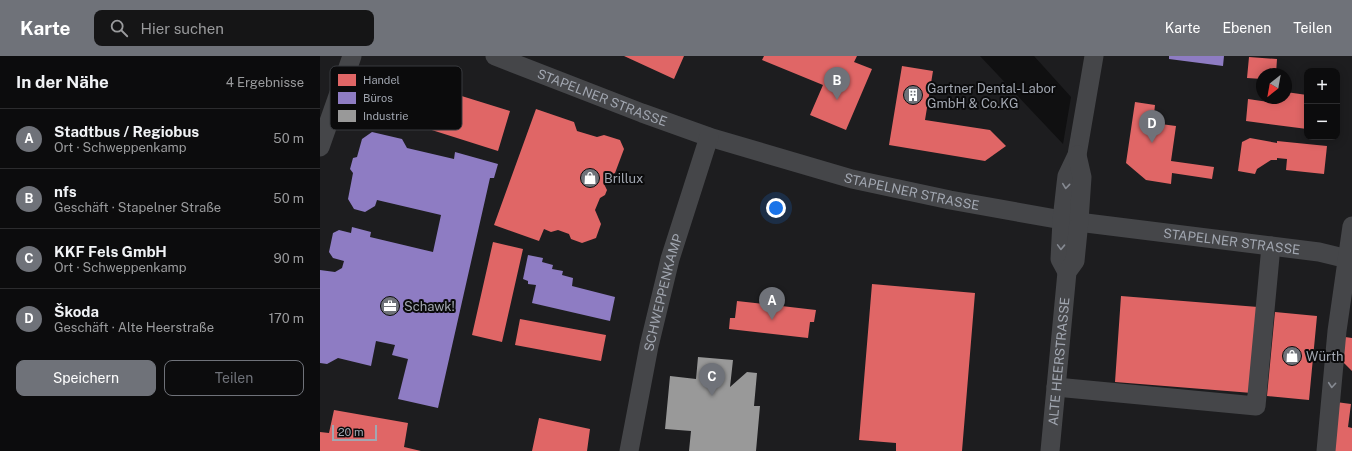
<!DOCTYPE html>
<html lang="de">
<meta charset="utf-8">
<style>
:root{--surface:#0c0c0d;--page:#151516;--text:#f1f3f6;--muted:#9a9b9d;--line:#2c2c2e;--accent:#6f7279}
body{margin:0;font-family:"Public Sans",sans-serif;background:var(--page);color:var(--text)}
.controls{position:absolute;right:12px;top:12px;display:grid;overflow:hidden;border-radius:8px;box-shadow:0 2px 10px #0003}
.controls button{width:36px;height:36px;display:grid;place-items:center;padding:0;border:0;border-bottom:1px solid var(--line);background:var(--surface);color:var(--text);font:20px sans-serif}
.compass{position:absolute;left:936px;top:12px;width:36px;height:36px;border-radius:50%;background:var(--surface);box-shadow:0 2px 10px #0003;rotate:211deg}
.scale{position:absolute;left:12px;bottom:10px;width:45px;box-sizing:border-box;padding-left:4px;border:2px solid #a2a7b1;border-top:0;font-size:11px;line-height:14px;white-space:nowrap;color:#a2a7b1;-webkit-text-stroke:3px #0b0b0c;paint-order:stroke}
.you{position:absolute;left:456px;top:152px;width:14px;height:14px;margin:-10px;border:3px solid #fff;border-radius:50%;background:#1a73e8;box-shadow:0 0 0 6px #1a73e833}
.badge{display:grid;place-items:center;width:26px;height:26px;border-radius:50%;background:var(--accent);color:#fff;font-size:13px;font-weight:700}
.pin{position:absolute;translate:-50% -33px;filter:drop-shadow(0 1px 2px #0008)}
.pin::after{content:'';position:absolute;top:21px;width:14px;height:12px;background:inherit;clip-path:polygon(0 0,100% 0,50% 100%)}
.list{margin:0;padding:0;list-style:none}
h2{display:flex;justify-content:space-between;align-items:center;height:52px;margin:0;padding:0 16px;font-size:17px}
h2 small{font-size:13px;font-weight:400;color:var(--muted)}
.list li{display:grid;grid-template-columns:26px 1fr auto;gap:12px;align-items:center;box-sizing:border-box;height:60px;padding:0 16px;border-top:1px solid var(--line)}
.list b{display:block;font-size:15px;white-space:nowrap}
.list p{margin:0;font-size:13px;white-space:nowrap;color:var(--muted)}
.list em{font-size:13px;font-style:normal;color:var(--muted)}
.actions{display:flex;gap:8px;padding:12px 16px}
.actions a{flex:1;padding:9px 0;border:1px solid var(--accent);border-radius:8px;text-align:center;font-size:14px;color:var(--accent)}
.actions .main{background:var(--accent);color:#fff}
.icon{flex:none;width:22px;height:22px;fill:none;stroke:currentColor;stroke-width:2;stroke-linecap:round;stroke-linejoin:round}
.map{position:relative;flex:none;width:1032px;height:395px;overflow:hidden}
header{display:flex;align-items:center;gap:24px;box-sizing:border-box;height:56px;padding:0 20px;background:var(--accent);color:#fff}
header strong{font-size:19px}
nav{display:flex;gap:22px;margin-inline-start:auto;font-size:14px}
.search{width:280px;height:36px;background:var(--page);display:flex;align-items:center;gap:10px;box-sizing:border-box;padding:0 14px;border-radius:8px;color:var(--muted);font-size:15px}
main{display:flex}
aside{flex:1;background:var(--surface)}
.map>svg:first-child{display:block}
.built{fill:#1d1d1f;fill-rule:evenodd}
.shops{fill:#e06666}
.offices{fill:#8e7cc3}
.industry{fill:#999}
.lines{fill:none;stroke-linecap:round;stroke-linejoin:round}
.minor{stroke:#454649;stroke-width:19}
.oneway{stroke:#868a92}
.labels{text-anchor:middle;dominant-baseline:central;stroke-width:4;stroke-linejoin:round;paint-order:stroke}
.poi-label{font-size:13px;fill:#a2a7b1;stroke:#0b0b0c;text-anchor:start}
.street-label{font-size:13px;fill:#a2a7b1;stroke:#0b0b0c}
.key{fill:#0b0b0c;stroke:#383a3e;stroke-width:1}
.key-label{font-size:11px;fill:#a2a7b1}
</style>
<header>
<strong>Karte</strong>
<div class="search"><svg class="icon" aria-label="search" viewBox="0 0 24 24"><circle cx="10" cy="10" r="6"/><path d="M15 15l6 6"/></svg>Hier suchen</div>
<nav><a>Karte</a><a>Ebenen</a><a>Teilen</a></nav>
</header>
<main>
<aside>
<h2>In der Nähe<small>4 Ergebnisse</small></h2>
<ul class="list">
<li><span class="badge">A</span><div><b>Stadtbus / Regiobus</b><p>Ort · Schweppenkamp</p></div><em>50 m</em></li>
<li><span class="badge">B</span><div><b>nfs</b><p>Geschäft · Stapelner Straße</p></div><em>50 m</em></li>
<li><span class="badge">C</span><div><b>KKF Fels GmbH</b><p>Ort · Schweppenkamp</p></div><em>90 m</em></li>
<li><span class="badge">D</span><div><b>Škoda</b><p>Geschäft · Alte Heerstraße</p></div><em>170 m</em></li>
</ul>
<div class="actions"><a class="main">Speichern</a><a>Teilen</a></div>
</aside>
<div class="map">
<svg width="1032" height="395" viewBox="0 0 1032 395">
<rect width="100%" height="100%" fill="#101011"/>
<path class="built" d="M0 0H660L743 88 751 41 714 0H1032V395H0ZM987 15H1017V81H987ZM942 18H966V42H942Z"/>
<path class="shops" d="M304 0H364L354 23Z
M444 0H537L534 6 552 13 526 74 490 59 503 29 442 4Z
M929 1 957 3 956 18H942V23L927 22Z
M582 10 613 15 605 64 670 74 686 90 665 105 569 89Z
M90 24 190 55 178 95 77 63Z
M966 36 987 39V73L926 65 928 43 956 47 957 42H966Z
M815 46 835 49 833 67 856 70 851 105 894 111 892 123 852 117 851 128 826 124 806 107Z
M216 53 254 66 257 75 277 81 284 79 300 84 304 93 295 117 287 120 284 128 287 134 285 139 280 142 275 154 281 168 276 182 262 187 251 183 249 178 238 174 231 176 224 173 219 185 174 169Z
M930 82 957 87V85L1007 90 1004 118 966 114 967 103 957 102V104H951L937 113 935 118 918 115 922 86Z
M173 186 203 193 182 286 152 279Z
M552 228 655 237 642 395H576V387L539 384Z
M801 240 938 251 932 337 795 326Z
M417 245 496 254 494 266H490L488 282 409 273 410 262H415Z
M955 256 997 260 989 344 947 340Z
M200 263 286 279 281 305 195 289Z
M1025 281 1032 282V315L1023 306Z
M1016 346 1031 348 1028 371 1032 372V395H1010Z
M14 354 88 367 84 391 101 395H0V376L9 377Z
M219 362 270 373 267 395H212Z"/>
<path class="offices" d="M849 0H904L903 10 849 3Z
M52 76 82 83 87 92 134 103 135 96 178 108 174 122H170L118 352 78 343 88 303 72 299 75 289 56 285 51 310 18 302 7 308 0 307V214L15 216 22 212 24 205 13 202 9 196 13 177 19 174 31 177 32 171 51 176 50 181 113 196 121 159 57 144 55 150 45 156 34 153 28 143 33 117 30 113 33 102 37 101 42 83Z
M208 199 223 202 222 206 233 209 232 213 243 215 242 219 253 222 252 230 295 241 290 265 212 247 216 229 208 228V225L203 223Z"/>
<path class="industry" d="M378 301 413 304 410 331 427 316 437 317 434 350H440L436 395H369L371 375 345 373 350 320 376 323Z"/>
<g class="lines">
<g class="minor">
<path id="s1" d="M175 0 322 57 389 81 532 123 630 144 742 164 999 196 1032 204"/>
<path d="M0 91 32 0"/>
<path d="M747 216 740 203 742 164 746 128 747 120 757 99 774 0"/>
<path d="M736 331 936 350 951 190"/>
<path id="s2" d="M309 395 329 290 350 203 389 81"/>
<path id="s3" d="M730 395 747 216 755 205 759 165 762 121 757 99"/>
<path d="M1006 395 1017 275 1032 170"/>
</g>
</g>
<defs><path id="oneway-chevron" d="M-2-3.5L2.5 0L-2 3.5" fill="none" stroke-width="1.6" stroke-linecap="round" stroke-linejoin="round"/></defs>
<g class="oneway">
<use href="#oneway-chevron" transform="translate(746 130) rotate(96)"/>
<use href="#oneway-chevron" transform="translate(741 191) rotate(92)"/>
<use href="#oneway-chevron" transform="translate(1012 329) rotate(95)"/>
</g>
<defs>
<symbol id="building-disc" viewBox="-11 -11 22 22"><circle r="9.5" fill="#6f7279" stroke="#0b0b0c"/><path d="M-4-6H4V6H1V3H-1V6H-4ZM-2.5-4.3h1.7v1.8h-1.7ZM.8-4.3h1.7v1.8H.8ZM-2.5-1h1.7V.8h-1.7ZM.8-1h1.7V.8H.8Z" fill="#fff"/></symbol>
<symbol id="shop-disc" viewBox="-11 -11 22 22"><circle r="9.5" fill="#6f7279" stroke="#0b0b0c"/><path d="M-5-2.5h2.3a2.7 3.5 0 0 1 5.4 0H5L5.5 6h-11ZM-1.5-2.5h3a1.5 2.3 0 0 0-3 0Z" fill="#fff"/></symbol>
<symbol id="office-disc" viewBox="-11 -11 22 22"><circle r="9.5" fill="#6f7279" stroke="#0b0b0c"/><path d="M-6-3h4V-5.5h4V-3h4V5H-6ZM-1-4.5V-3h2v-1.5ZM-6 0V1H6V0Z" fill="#fff"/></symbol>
</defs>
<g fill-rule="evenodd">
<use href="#building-disc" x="582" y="28" width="22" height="22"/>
<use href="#shop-disc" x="259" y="111" width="22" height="22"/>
<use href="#office-disc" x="59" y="239" width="22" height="22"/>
<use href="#shop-disc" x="961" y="289" width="22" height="22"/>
</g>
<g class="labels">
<g class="poi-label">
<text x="607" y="32">Gartner Dental-Labor<tspan x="607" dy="15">GmbH &amp; Co.KG</tspan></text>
<text x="284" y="122">Brillux</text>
<text x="84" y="250">Schawk!</text>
<text x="986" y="300">Würth</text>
</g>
<g class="street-label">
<text stroke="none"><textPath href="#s1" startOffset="115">STAPELNER STRASSE</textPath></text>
<text stroke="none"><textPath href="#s1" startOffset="439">STAPELNER STRASSE</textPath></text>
<text stroke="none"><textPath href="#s1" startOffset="763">STAPELNER STRASSE</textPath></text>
<text stroke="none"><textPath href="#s2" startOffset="162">SCHWEPPENKAMP</textPath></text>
<text stroke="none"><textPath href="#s3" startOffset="90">ALTE HEERSTRASSE</textPath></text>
</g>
</g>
<rect x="10" y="10" width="132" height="64" rx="6" class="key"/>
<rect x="18" y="18" width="18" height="12" fill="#e06666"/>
<rect x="18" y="36" width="18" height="12" fill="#8e7cc3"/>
<rect x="18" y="54" width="18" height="12" fill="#999"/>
<g class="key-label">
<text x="43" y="28">Handel</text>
<text x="43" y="46">Büros</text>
<text x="43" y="64">Industrie</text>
</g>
</svg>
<div class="controls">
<button>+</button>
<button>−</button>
</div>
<svg class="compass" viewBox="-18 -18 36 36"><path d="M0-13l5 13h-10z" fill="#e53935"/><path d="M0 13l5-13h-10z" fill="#9a9b9d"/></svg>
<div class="scale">20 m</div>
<div class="you"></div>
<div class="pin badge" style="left:452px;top:264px">A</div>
<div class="pin badge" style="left:517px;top:44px">B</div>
<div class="pin badge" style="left:392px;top:340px">C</div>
<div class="pin badge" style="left:832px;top:87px">D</div>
</div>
</main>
